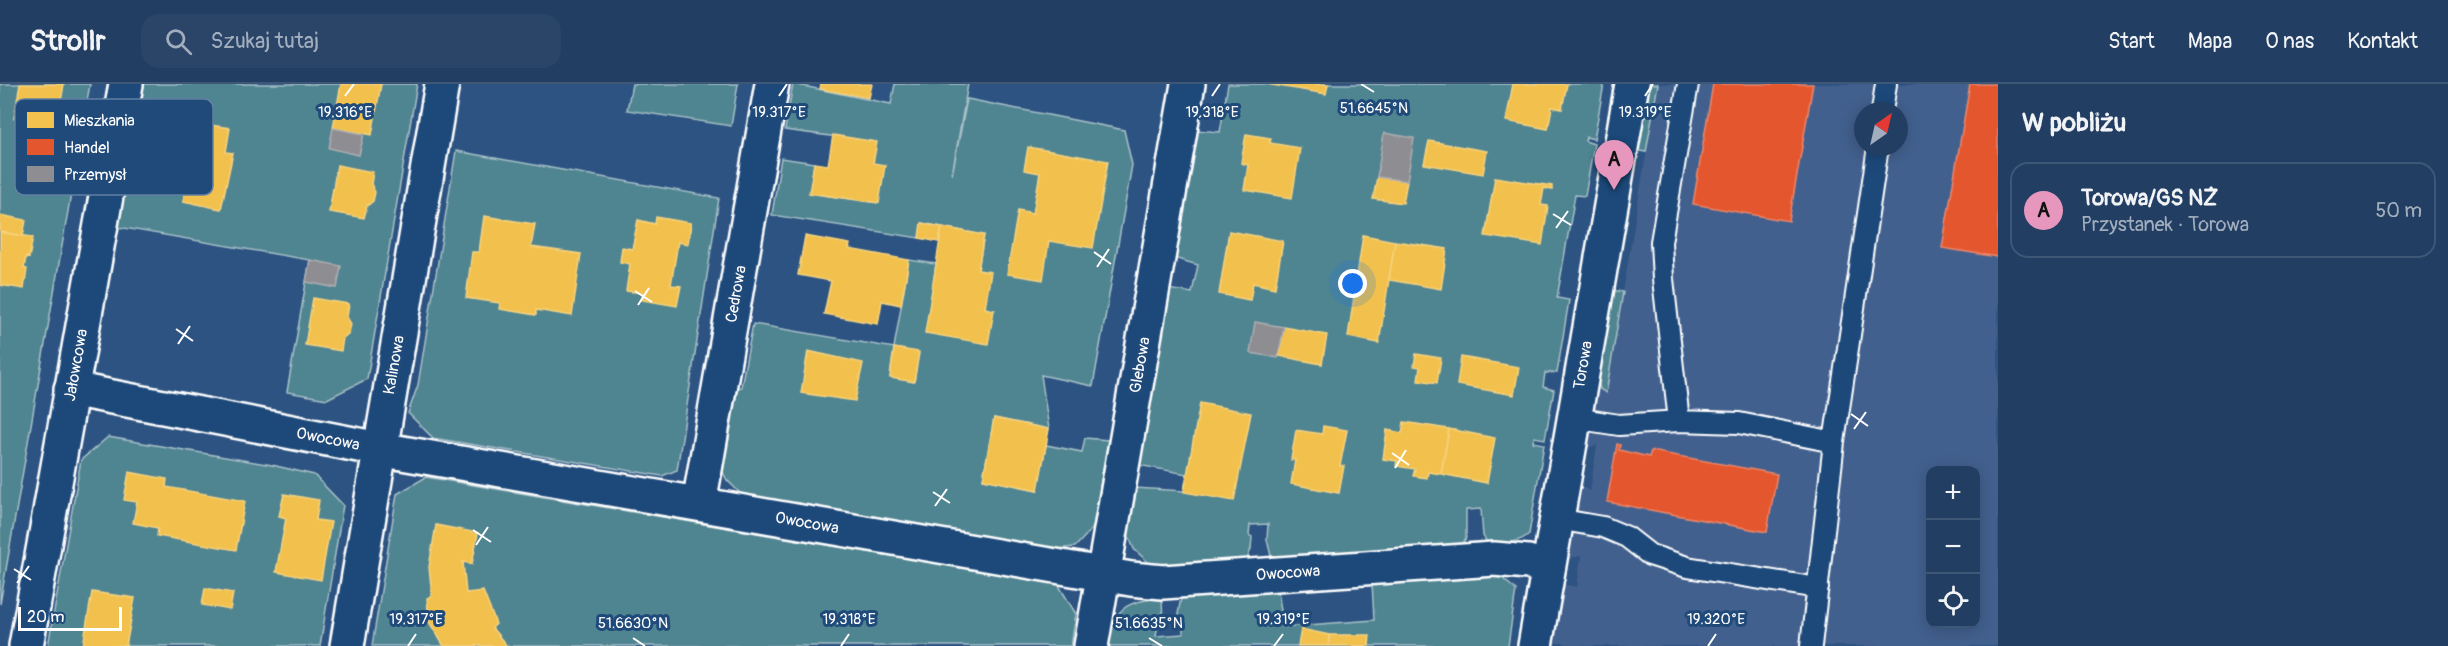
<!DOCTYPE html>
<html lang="pl">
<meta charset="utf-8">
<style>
:root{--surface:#223e62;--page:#2a4568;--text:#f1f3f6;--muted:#a2aebe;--line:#3f5777;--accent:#e797bd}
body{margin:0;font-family:Pangolin,sans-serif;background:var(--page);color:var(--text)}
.controls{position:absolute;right:18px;bottom:18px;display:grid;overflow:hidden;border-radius:12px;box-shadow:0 3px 15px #0003}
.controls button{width:54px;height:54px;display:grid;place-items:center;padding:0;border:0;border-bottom:2px solid var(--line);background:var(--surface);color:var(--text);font:30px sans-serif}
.compass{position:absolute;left:1854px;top:18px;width:54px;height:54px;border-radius:50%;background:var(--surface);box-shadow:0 3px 15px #0003;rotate:34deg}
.scale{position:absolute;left:18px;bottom:15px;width:104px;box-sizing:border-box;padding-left:6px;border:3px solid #fff;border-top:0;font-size:16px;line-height:21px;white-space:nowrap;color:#fff;-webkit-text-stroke:4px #1f4a7a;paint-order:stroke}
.you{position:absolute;left:1353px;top:200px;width:21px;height:21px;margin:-15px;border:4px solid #fff;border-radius:50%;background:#1a73e8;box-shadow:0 0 0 9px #1a73e833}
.badge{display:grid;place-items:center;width:39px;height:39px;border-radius:50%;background:var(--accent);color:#111;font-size:20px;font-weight:700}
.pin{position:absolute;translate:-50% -50px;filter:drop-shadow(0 2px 3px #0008)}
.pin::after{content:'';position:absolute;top:32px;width:21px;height:18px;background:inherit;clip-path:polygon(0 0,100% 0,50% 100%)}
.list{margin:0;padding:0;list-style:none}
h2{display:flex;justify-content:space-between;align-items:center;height:78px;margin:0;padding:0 24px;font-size:26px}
h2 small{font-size:20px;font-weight:400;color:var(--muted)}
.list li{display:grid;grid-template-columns:39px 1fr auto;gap:18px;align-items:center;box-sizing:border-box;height:96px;margin:0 12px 12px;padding:0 12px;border:2px solid var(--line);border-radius:18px}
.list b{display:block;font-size:22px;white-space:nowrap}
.list p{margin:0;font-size:20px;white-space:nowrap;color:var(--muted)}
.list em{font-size:20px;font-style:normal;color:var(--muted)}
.icon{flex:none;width:33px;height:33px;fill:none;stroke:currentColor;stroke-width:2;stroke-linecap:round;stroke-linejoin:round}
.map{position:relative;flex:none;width:1998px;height:562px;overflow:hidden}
header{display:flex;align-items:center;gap:36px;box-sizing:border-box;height:84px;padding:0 30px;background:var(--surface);border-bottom:2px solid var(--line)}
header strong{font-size:28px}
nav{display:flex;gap:33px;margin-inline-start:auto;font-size:21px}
.search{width:420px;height:54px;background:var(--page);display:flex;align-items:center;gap:15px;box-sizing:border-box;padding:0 21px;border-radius:18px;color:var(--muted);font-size:22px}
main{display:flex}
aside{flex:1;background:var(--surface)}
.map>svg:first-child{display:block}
.built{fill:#42608e;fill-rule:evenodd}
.green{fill:#508491;stroke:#a8c2c8;stroke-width:1.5;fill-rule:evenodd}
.homes{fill:#f2c14e;stroke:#f6d483;stroke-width:1.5}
.shops{fill:#e4572e;stroke:#ec896d;stroke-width:1.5}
.industry{fill:#8d8d92;stroke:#afafb3;stroke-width:1.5}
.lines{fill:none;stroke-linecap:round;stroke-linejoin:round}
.lane-casing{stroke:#fff;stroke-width:24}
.street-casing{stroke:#fff;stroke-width:38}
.secondary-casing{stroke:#fff;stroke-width:38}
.lane{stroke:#1f4a7a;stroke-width:20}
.street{stroke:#1f4a7a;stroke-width:33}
.secondary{stroke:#1f4a7a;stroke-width:33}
.ticks{fill:none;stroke:#fff;stroke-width:2}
.labels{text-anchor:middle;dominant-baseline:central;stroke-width:6;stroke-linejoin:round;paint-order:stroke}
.street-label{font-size:16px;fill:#fff;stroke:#1f4a7a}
.key{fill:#1f4a7a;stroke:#6280a2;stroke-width:1.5}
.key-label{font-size:16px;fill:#fff}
.ticks-label{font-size:15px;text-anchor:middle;fill:#fff;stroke:#1f4a7a;stroke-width:6;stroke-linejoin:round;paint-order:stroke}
</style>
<header>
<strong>Strollr</strong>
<div class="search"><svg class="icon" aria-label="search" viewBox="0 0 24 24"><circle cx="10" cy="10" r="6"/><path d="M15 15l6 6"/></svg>Szukaj tutaj</div>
<nav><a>Start</a><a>Mapa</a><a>O nas</a><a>Kontakt</a></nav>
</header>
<main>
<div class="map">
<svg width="1998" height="562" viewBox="0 0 1998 562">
<rect width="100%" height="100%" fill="#2d5382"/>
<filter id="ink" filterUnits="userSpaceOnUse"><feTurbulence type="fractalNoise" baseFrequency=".0167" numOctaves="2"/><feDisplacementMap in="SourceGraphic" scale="12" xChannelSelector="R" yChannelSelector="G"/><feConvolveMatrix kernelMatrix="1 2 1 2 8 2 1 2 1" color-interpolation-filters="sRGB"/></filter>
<g filter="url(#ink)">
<path class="built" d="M1658 0H1998V562H1565L1566 559H1552L1562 500 1577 503 1581 472 1571 474 1565 482 1580 393 1582 403 1590 407 1597 361 1590 363 1584 370 1597 294 1606 308ZM1863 27H1899V63H1863ZM1930 386H1976V540H1930Z"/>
<path class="green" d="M0 0H90L0 520Z
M144 0H417L367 295 327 315 287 308 310 176 118 143Z
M632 0H738L731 42 627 26Z
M793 0 891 20 895 0H968L952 91 967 15 1124 46 1132 81 1093 302 1041 291 1049 345 994 334 983 395 1037 406 1046 361 1082 368 1085 354 1108 356 1093 444 1075 463 1056 465 743 412 727 396 717 377 728 309 741 303 753 240 894 264 909 176 936 180 926 249 994 226 985 224 978 186 984 151 922 139 919 154 772 131 781 74 814 79 810 109 879 119 873 79 876 58 785 46ZM894 264 919 269 914 298 890 293Z
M1228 0H1604L1594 55 1586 53 1585 57 1594 60 1585 112 1575 111 1557 214 1569 216 1557 289H1545L1543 303 1554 306 1545 355 1534 353 1533 358 1544 360 1529 450C1518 460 1503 459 1489 461L1483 452 1481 425 1466 426V454L1460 463 1272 476 1267 456 1268 440 1250 441 1249 451 1252 453 1251 465 1246 478 1159 482 1149 479 1134 465 1127 448 1135 404 1184 407 1187 390 1138 381 1168 205 1192 209 1198 181 1174 174 1196 46 1220 48Z
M1647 0H1658L1646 68 1636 66Z
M456 67 719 114 677 386 662 392 433 354 408 329 418 301Z
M1612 206 1623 208 1606 309 1600 305 1597 294Z
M108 353 272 381 314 391 343 421 320 562H48L81 376Z
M426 393 1058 500 1076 530 1071 562H372L397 410Z
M1489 490 1502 494 1516 506 1508 562H1107C1115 524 1123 518 1162 514L1163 540H1158L1156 552 1183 550V543L1176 541 1181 514 1278 506 1282 533 1281 543 1374 536 1372 499Z"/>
<path class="homes" d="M20 0H64L57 41 55 39 16 32 14 34Z
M341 0H381L372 51 333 44Z
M821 0H872L869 14 820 5Z
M1266 0H1328L1326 10Z
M1513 0H1567L1562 25 1552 23 1548 45 1506 37Z
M203 40 230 44 226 68 233 69 221 125 183 117 194 61 199 62Z
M1246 50 1271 54 1270 59 1300 64 1292 114 1244 106 1248 81 1241 79Z
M833 51 877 58 873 79 885 81 879 119 809 109 814 79 828 81Z
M1429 57 1487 67 1483 90 1424 80Z
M1028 63 1108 77 1093 164 1049 157 1043 196 1007 190 1018 126 1033 129 1040 89 1024 86Z
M337 81 373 88 371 100 375 108 373 117 367 122 364 134 329 128Z
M1377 93 1407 97 1403 119 1373 115Z
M1495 93 1552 102V106L1544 104 1541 121 1548 122 1542 161 1485 152Z
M0 131 26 136 23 152 0 148Z
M484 132 535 140 531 163 581 170 572 232 536 226V231L499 225 500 219 466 214 472 168H479Z
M656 133 691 139 688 160 678 158 671 201 681 202 677 222 642 216 643 209 626 207 630 180 620 178 622 163 632 165 638 136 655 140Z
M921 139 942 143 939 158 919 154Z
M942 143 984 151 978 186 991 188 985 224 994 226 988 260 925 249Z
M1229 147 1283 157 1275 204 1253 199 1250 216 1219 210Z
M0 148 33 153 29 174 26 173 24 184 27 185 24 205 0 201Z
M1363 151 1395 157 1379 259 1348 253Z
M805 152 850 160 849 165 909 176 901 221 882 217 878 240 824 230 831 197 798 191Z
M1395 157 1447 165 1441 205 1389 196Z
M313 214 349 220 347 233 351 240 349 249 343 254 341 267 305 261Z
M1284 243 1327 251 1322 280 1279 272Z
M894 264 919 268 914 298 890 294Z
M808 267 863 279 855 317 801 309Z
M1416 270 1441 274 1437 299 1418 296 1420 283 1414 282Z
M1461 273 1519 283 1514 311 1457 301Z
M1200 319 1251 329 1234 417 1184 408Z
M994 334 1049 345 1038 406 983 395Z
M1404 338 1449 345 1441 390 1428 388 1427 394 1413 392 1415 385 1396 382 1397 377 1383 375 1387 346 1402 349Z
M1323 342 1347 346 1340 382H1344L1339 409 1291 400 1295 376H1291L1296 346 1322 350Z
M1449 345 1495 354 1487 399 1441 390Z
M129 388 167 395 166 403 245 417 236 466 157 452 158 444 133 439 137 418 124 416Z
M284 410 319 416 316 436 331 438 321 496 276 488 286 434 279 432Z
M436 441 478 449 472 480 463 478 466 509 483 507 496 540 492 544 507 562H444L429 538 427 514 432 512 429 483Z
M205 504 233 509 230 526 202 521Z
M92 508 135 514 126 562H83Z
M1301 545 1330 551 1328 562H1298Z
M1330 551H1370L1369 562H1328Z"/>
<path class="shops" d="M1713 0H1813L1789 137 1693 120Z
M1970 0H1998V173L1942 164Z
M1617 360 1620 361 1619 366 1649 373 1651 367 1777 390 1767 448 1607 418Z"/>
<path class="industry" d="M333 44 364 50 359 71 329 64Z
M1384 49 1414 54 1407 97 1377 93Z
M310 176 341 182 337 204 306 198Z
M1255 238 1284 243 1278 274 1250 269Z"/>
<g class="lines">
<defs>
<path id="lane" d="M1882 27 1886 0
M1574 334 1619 341 1679 337 1739 339 1834 358
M1679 337 1663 195 1661 158 1688 0
M1557 435 1603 443 1627 453 1650 471 1687 483 1818 504
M1811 562 1834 358 1878 63"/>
<path id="street" d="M71 305 379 365 1131 495 1163 498 1494 475 1528 478 1548 484
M699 420 772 0
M26 562 126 0
M347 562 442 0
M1091 562 1188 0"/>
<path id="secondary" d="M1535 562 1632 0"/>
</defs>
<use href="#lane" class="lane-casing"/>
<use href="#street" class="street-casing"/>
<use href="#secondary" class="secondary-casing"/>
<use href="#lane" class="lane"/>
<use href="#street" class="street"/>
<use href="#secondary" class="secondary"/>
</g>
</g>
<path class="ticks" d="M1361 0 1374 8M345 12 354 0M779 12 787 0M1212 12 1220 0M1645 12 1653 0M1553 130 1571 141M1556 144 1568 127M1094 168 1111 180M1097 183 1109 165M635 207 652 218M638 221 649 204M176 245 193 257M178 260 190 242M1851 330 1868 342M1854 345 1866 328M1392 369 1409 381M1395 384 1406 366M933 408 950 419M935 422 947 405M473 446 491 458M476 461 488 443M14 485 31 496M17 499 29 482M633 554 645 562M1149 554 1162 562M408 562 416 550M841 562 849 550M1274 562 1283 550M1708 562 1716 550"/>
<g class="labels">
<g class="street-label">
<text transform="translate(736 210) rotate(-80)">Cedrowa</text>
<text transform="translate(76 281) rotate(-80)">Jałowcowa</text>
<text transform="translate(394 281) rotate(-80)">Kalinowa</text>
<text transform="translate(1140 281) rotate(-80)">Glebowa</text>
<text transform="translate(1583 281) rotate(-80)">Torowa</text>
<text transform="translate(328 355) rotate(11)">Owocowa</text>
<text transform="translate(807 439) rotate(10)">Owocowa</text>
<text transform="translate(1288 489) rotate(-4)">Owocowa</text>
</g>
</g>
<rect x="15" y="15" width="198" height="96" rx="9" class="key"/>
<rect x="27" y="28" width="27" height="16" fill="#f2c14e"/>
<rect x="27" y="55" width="27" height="16" fill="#e4572e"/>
<rect x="27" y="82" width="27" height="16" fill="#8d8d92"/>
<g class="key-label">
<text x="64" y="42">Mieszkania</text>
<text x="64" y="69">Handel</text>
<text x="64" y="96">Przemysł</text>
</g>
<g class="ticks-label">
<text x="1374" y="29">51.6645°N</text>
<text x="345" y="33">19.316°E</text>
<text x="1212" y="33">19.318°E</text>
<text x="779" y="33">19.317°E</text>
<text x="1645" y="33">19.319°E</text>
<text x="416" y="540">19.317°E</text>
<text x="849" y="540">19.318°E</text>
<text x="1283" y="540">19.319°E</text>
<text x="1716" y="540">19.320°E</text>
<text x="633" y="544">51.6630°N</text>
<text x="1149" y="544">51.6635°N</text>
</g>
</svg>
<div class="controls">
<button>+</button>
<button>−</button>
<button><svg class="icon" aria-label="locate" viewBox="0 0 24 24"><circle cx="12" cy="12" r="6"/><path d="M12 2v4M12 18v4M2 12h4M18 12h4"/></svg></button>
</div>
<svg class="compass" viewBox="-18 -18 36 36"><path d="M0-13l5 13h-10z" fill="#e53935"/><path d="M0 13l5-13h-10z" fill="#a2aebe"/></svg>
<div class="scale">20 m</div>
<div class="you"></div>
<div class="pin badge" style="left:1614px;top:106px">A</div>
</div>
<aside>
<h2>W pobliżu<small></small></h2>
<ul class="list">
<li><span class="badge">A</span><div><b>Torowa/GS NŻ</b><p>Przystanek · Torowa</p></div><em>50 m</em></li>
</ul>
</aside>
</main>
